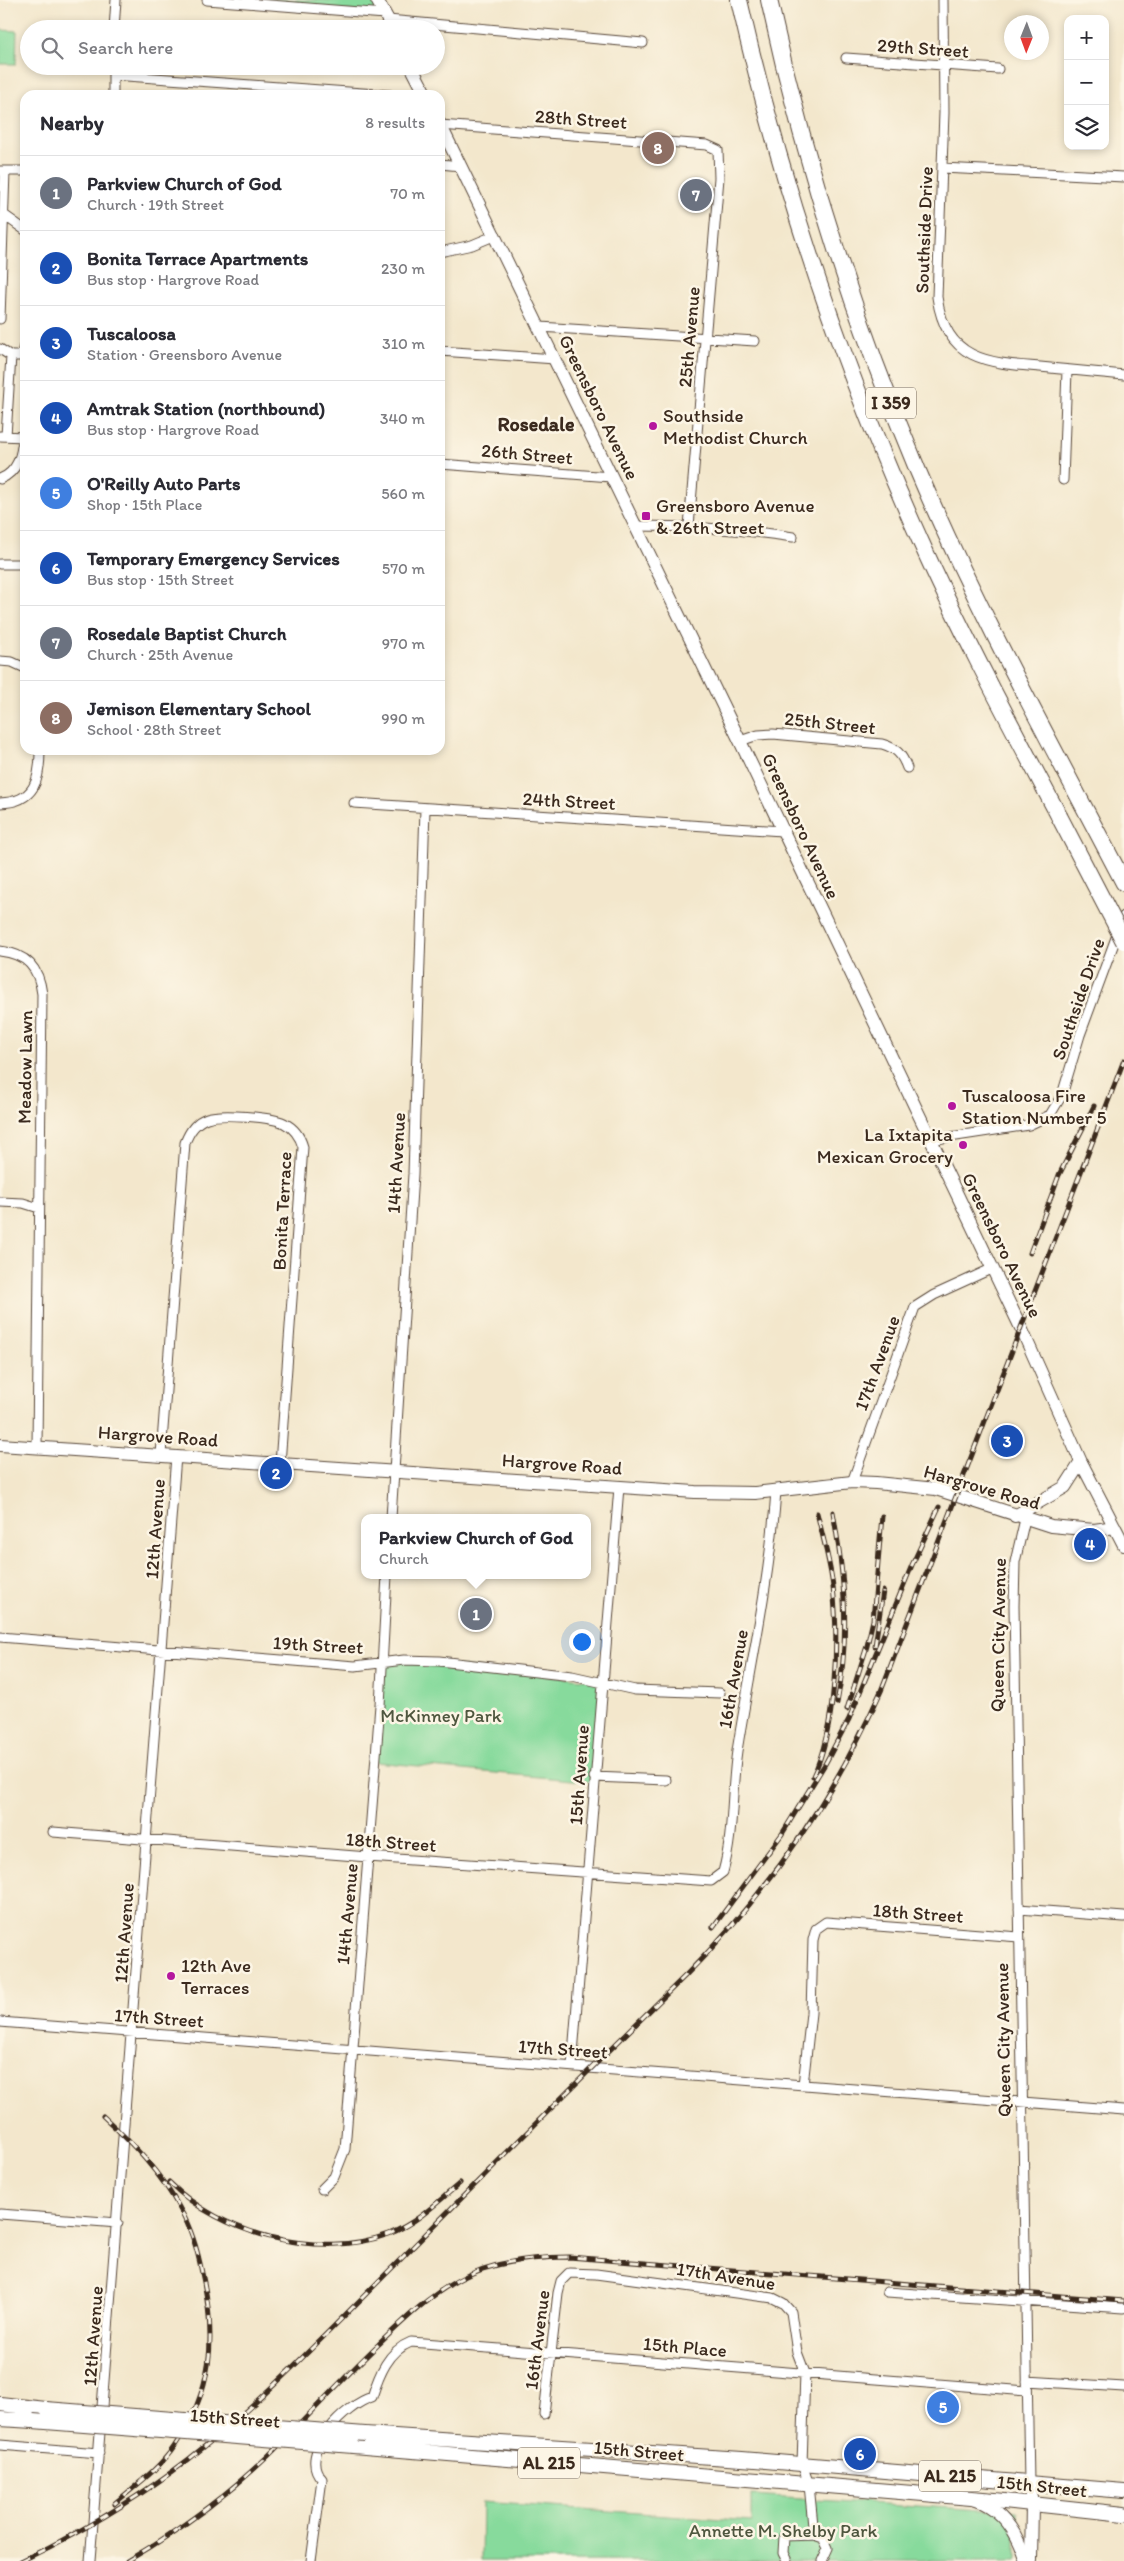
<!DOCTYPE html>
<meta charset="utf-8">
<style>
:root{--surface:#fff;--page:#f2f2f3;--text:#2b2b33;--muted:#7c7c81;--line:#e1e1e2;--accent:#2563eb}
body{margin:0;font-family:Itim,sans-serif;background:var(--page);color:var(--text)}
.controls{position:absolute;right:15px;top:15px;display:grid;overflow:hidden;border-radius:10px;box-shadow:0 2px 8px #0003}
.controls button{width:45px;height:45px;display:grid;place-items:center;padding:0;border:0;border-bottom:1px solid var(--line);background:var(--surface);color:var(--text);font:25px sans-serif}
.compass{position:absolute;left:1004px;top:15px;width:45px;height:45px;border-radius:50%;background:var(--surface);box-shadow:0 2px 8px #0003;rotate:181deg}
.you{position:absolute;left:581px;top:1641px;width:18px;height:18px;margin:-12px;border:4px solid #fff;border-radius:50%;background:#1a73e8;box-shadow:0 0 0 8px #1a73e833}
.badge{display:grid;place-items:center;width:32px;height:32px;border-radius:50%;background:var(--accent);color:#fff;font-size:16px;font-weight:700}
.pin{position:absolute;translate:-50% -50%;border:2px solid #fff;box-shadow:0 1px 5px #0006}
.popup{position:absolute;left:361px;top:1514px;width:230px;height:65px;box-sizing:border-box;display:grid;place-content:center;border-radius:10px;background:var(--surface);filter:drop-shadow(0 1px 4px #0005);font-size:16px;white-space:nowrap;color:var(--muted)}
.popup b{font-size:19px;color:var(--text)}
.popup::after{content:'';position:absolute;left:50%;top:100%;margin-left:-10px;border:10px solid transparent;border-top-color:var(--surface)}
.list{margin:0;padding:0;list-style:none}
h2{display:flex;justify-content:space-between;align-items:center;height:65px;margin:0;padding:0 20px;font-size:21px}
h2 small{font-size:16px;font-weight:400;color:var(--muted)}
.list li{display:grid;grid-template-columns:32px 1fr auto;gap:15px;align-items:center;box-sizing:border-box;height:75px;padding:0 20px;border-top:1px solid var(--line)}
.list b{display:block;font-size:19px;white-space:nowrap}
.list p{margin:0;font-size:16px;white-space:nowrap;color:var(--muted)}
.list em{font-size:16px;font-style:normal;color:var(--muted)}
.icon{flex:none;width:28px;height:28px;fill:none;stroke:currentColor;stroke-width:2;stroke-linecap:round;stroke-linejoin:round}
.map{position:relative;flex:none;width:1124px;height:2561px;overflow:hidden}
.search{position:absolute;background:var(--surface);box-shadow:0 2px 8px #0003;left:20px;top:20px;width:425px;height:55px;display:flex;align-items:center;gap:12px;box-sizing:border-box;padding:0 18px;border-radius:28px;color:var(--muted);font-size:19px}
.panel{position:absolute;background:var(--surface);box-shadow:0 2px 8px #0003;left:20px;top:90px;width:425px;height:665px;border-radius:15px}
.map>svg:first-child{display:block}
.green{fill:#87da9c;stroke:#61825d}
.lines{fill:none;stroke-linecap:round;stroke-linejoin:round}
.minor-casing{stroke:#574638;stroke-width:11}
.tertiary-casing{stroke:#574638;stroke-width:13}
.secondary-casing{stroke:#574638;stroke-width:14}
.primary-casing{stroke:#574638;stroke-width:16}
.motorway-casing{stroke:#574638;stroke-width:18}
.minor{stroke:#fff;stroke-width:9}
.tertiary{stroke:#fff;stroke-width:11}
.secondary{stroke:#fff;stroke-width:12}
.primary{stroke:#fff;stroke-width:14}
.motorway{stroke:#fff;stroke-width:16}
.rail-casing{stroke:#3b2a1e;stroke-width:5}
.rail{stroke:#fcf5e5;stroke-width:3;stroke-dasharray:9;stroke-linecap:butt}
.primary-bridge-casing{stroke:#574638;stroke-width:16;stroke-linecap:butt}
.motorway-bridge-casing{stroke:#574638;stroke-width:18;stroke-linecap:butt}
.primary-bridge{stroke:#fff;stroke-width:14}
.motorway-bridge{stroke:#fff;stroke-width:16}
.poi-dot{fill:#b5179e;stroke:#fcf5e5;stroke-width:2}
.labels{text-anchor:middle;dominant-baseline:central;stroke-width:5;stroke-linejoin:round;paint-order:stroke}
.shield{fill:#fcf5e5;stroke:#75675a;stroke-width:1}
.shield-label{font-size:18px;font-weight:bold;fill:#3b2a1e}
.street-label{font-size:19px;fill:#3b2a1e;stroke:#fcf5e5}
.poi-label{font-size:19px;fill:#3b2a1e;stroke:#fcf5e5;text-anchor:start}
.park-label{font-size:19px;fill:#4e563e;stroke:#fcf5e5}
.neighbourhood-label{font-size:20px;font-weight:bold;fill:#3b2a1e;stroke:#fcf5e5}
</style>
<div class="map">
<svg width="1124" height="2561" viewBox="0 0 1124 2561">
<rect width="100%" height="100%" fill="#fcf5e5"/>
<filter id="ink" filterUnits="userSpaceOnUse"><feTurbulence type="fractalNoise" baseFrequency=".02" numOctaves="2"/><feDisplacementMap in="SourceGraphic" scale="10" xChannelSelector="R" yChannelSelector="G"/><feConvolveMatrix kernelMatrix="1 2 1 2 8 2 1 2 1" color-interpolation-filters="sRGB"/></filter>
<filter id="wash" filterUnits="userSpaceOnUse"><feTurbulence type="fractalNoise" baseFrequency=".0096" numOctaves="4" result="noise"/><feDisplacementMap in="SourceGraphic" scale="20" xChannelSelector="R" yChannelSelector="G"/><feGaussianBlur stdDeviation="1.12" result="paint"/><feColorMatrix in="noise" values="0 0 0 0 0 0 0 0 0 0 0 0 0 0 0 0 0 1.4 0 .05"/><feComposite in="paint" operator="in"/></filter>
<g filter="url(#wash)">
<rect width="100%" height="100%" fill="#f3e7cc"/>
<path class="green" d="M207 0H377L385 14Z
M0 30 17 31 16 64H0Z
M404 1660 602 1681 594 1782 375 1762 383 1662Z
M752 2496 1017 2512V2561H481L482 2502 752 2521Z"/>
</g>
<g filter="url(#ink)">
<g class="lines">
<defs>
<path id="minor" d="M207 0 385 14
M943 0 944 113 937 297C946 360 986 363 1040 367 1068 370 1096 372 1124 375
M388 20 643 43
M114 29 116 0
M846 58 998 69
M113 75 390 95
M113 95V66
M440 125 707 145 718 150 719 178 689 526
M440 164 461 166
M942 168 1124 177
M0 171H25
M4 215 25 230
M440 252 472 245 496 235
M0 319 5 171
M540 327 755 341
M0 349 11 356 6 436
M440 351 555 359
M11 356H21L25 343
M0 436 25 437
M440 464 611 477
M0 479C18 472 22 454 23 437
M1063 480 1067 370
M636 526C689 526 741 529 793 537
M0 564H25
M0 661 12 662 25 668
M740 741 758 735 773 734 882 744C896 748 902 754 907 768
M0 803C35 802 40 780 40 750
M354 803 782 831
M0 951C27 954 39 968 42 994L37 1447
M930 1140 1029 1125 1050 1115 1062 1095 1080 1035 1124 916
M0 1202 23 1203 39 1208
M161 1455 185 1143C189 1132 195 1122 207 1118 220 1113 272 1117 284 1123 294 1128 300 1136 303 1147L280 1464
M852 1482 915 1307 934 1295 991 1269
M391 1518 413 1174 425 809
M1025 1519 1015 1562 1014 1606 1029 2483
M0 1637 355 1666 404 1660 439 1661 572 1676 635 1690 720 1693
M594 1777 666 1780
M53 1832 368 1857 711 1881 723 1872C734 1833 731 1791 737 1751 751 1664 770 1579 776 1491
M1019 1909 1124 1917
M0 2022 1124 2110
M572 2066 619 1487
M803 2085 811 2013 813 1940 816 1929 826 1922 1019 1937
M322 2189 334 2177 345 2149 380 1705 387 1575
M0 2214 118 2223
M887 2292 1124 2308
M1027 2381 1124 2387
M544 2414 558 2293 561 2281 569 2273 596 2274 773 2298 783 2303 791 2312 797 2352 805 2373 802 2464 809 2485 814 2535
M0 2445 99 2453
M90 2561 176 1456
M311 2561 322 2479C296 2453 347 2404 372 2397 379 2375 388 2351 411 2342L1027 2391
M787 2561 783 2553 784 2536 814 2535 823 2538 828 2548 822 2561"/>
<path id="tertiary" d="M975 2500C1003 2509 1018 2534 1026 2561"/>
<path id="secondary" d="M377 0 393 29
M411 66 426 95
M440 124 740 741 1022 1330 1081 1462 1124 1545
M0 1445 695 1492 755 1493 852 1482 876 1483 936 1489 1051 1526 1094 1530 1115 1527
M1015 1516 1065 1487 1081 1462
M1029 2483 1032 2504 1031 2561"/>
<path id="primary" d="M0 2404 46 2409
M0 2419 33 2421
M365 2434 742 2459 1124 2491
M353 2446 995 2500 1124 2514"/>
<path id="motorway" d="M739 0C781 185 842 367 920 540 962 634 1011 725 1059 816
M769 0C804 161 854 319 918 471 978 612 1053 747 1124 883"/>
</defs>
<use href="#minor" class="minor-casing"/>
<use href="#tertiary" class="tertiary-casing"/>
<use href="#secondary" class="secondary-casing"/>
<use href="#primary" class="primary-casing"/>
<use href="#motorway" class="motorway-casing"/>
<use href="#minor" class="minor"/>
<use href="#tertiary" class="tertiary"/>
<use href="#secondary" class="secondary"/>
<use href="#primary" class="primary"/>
<use href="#motorway" class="motorway"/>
<defs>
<path id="rail" d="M1030 1253 1059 1175 1094 1106
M833 1512C845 1579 850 1636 837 1703
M875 1646 883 1591
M847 1709 867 1646 873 1620 882 1516
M813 1776C836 1729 839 1639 833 1587 830 1562 823 1537 817 1513
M713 1927 782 1834 825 1764 849 1719 912 1565 939 1507
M103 2116C132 2143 161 2173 180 2209 191 2228 198 2252 202 2273 217 2339 213 2390 174 2447 159 2469 135 2486 114 2504
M169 2182C221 2235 319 2260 389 2234 417 2223 438 2202 460 2183
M21 2561C80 2533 137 2499 189 2459 268 2397 338 2321 410 2250 501 2158 593 2066 686 1975 768 1892 833 1799 881 1691L1124 1060
M127 2561C177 2532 225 2497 267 2457 305 2420 341 2380 379 2344 410 2314 442 2283 483 2269 511 2260 540 2257 569 2257L1124 2301"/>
</defs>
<use href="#rail" class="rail-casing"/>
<use href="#rail" class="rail"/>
<defs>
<path id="primary-bridge" d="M46 2409 365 2434
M33 2421 353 2446"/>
<path id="motorway-bridge" d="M1059 816 1124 941"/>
</defs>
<use href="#primary-bridge" class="primary-bridge-casing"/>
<use href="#motorway-bridge" class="motorway-bridge-casing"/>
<use href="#primary-bridge" class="primary-bridge"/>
<use href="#motorway-bridge" class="motorway-bridge"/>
</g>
</g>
<g class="poi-dot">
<circle cx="653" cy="426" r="5"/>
<rect x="641" y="511" width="10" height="10" rx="2.5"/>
<circle cx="952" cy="1106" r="5"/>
<circle cx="963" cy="1145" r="5"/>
<circle cx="171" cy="1976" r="5"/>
</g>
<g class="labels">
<g class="shield">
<rect x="866" y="387.5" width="50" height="31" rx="4"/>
<rect x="518" y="2447.5" width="62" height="31" rx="4"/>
<rect x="919" y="2460.5" width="62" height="31" rx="4"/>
</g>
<g class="shield-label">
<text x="891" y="403">I 359</text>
<text x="549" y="2463">AL 215</text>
<text x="950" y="2476">AL 215</text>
</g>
<g class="street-label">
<text transform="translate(923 48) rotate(4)">29th Street</text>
<text transform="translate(581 119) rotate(4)">28th Street</text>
<text transform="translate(924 230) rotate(-88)">Southside Drive</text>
<text transform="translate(689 337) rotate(-85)">25th Avenue</text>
<text transform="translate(599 407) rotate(64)">Greensboro Avenue</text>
<text transform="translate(527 454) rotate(5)">26th Street</text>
<text transform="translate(830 723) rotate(6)">25th Street</text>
<text transform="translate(569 801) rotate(3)">24th Street</text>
<text transform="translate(801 826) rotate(65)">Greensboro Avenue</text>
<text transform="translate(1078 999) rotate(-71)">Southside Drive</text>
<text transform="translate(25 1067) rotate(-89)">Meadow Lawn</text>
<text transform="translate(396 1163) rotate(-87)">14th Avenue</text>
<text transform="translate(282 1211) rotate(-87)">Bonita Terrace</text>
<text transform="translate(1002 1245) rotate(64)">Greensboro Avenue</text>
<text transform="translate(877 1363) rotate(-70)">17th Avenue</text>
<text transform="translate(158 1436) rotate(4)">Hargrove Road</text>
<text transform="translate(562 1464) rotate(4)">Hargrove Road</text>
<text transform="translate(982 1487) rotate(16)">Hargrove Road</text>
<text transform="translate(155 1529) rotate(-86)">12th Avenue</text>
<text transform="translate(998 1635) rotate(-89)">Queen City Avenue</text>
<text transform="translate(318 1645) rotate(3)">19th Street</text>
<text transform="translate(733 1679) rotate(-80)">16th Avenue</text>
<text transform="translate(579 1775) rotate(-86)">15th Avenue</text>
<text transform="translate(391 1842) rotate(4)">18th Street</text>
<text transform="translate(918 1913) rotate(4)">18th Street</text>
<text transform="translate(347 1914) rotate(-85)">14th Avenue</text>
<text transform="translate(124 1933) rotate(-86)">12th Avenue</text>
<text transform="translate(159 2018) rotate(4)">17th Street</text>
<text transform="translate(1003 2040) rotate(-91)">Queen City Avenue</text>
<text transform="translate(563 2049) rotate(4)">17th Street</text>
<text transform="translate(726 2276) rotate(9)">17th Avenue</text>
<text transform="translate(93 2336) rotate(-86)">12th Avenue</text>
<text transform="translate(537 2340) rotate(-83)">16th Avenue</text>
<text transform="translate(685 2347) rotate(5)">15th Place</text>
<text transform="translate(235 2418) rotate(4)">15th Street</text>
<text transform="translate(639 2451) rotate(5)">15th Street</text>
<text transform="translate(1042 2486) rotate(6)">15th Street</text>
</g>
<g class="poi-label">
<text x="663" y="415">Southside<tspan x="663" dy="22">Methodist Church</tspan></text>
<text x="656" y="505">Greensboro Avenue<tspan x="656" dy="22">&amp; 26th Street</tspan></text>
<text x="962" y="1095">Tuscaloosa Fire<tspan x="962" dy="22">Station Number 5</tspan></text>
<text x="953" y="1134" text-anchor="end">La Ixtapita<tspan x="953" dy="22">Mexican Grocery</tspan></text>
<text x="181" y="1965">12th Ave<tspan x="181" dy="22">Terraces</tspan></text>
</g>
<g class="park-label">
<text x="441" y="1715">McKinney Park</text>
<text x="783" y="2530">Annette M. Shelby Park</text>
</g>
<g class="neighbourhood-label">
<text x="536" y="424">Rosedale</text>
</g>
</g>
</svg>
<div class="controls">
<button>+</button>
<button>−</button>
<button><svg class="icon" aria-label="layers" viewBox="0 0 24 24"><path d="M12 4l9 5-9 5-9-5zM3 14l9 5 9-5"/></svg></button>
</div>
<svg class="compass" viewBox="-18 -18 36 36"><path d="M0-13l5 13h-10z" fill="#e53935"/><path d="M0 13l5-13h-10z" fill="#7c7c81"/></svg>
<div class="you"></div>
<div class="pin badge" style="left:476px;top:1614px;background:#6b7280">1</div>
<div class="popup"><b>Parkview Church of God</b>Church</div>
<div class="pin badge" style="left:276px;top:1473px;background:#1a4fb4">2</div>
<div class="pin badge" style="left:1007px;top:1441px;background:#1a4fb4">3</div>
<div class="pin badge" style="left:1090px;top:1544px;background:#1a4fb4">4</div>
<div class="pin badge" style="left:943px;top:2407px;background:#3f7fe0">5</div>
<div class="pin badge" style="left:860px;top:2454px;background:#1a4fb4">6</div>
<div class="pin badge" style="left:696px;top:195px;background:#6b7280">7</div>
<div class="pin badge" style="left:658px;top:148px;background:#8d6e63">8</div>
<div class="search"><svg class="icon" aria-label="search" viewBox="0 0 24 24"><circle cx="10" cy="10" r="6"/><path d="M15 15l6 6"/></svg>Search here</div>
<section class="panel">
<h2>Nearby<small>8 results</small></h2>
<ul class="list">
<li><span class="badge" style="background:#6b7280">1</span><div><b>Parkview Church of God</b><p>Church · 19th Street</p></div><em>70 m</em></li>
<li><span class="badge" style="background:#1a4fb4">2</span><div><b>Bonita Terrace Apartments</b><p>Bus stop · Hargrove Road</p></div><em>230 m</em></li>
<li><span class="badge" style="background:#1a4fb4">3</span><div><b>Tuscaloosa</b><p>Station · Greensboro Avenue</p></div><em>310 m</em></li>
<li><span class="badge" style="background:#1a4fb4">4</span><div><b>Amtrak Station (northbound)</b><p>Bus stop · Hargrove Road</p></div><em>340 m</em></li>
<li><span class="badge" style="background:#3f7fe0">5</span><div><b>O'Reilly Auto Parts</b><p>Shop · 15th Place</p></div><em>560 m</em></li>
<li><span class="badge" style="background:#1a4fb4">6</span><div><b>Temporary Emergency Services</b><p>Bus stop · 15th Street</p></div><em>570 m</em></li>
<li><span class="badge" style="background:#6b7280">7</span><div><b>Rosedale Baptist Church</b><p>Church · 25th Avenue</p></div><em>970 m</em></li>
<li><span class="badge" style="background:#8d6e63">8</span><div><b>Jemison Elementary School</b><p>School · 28th Street</p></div><em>990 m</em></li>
</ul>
</section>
</div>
